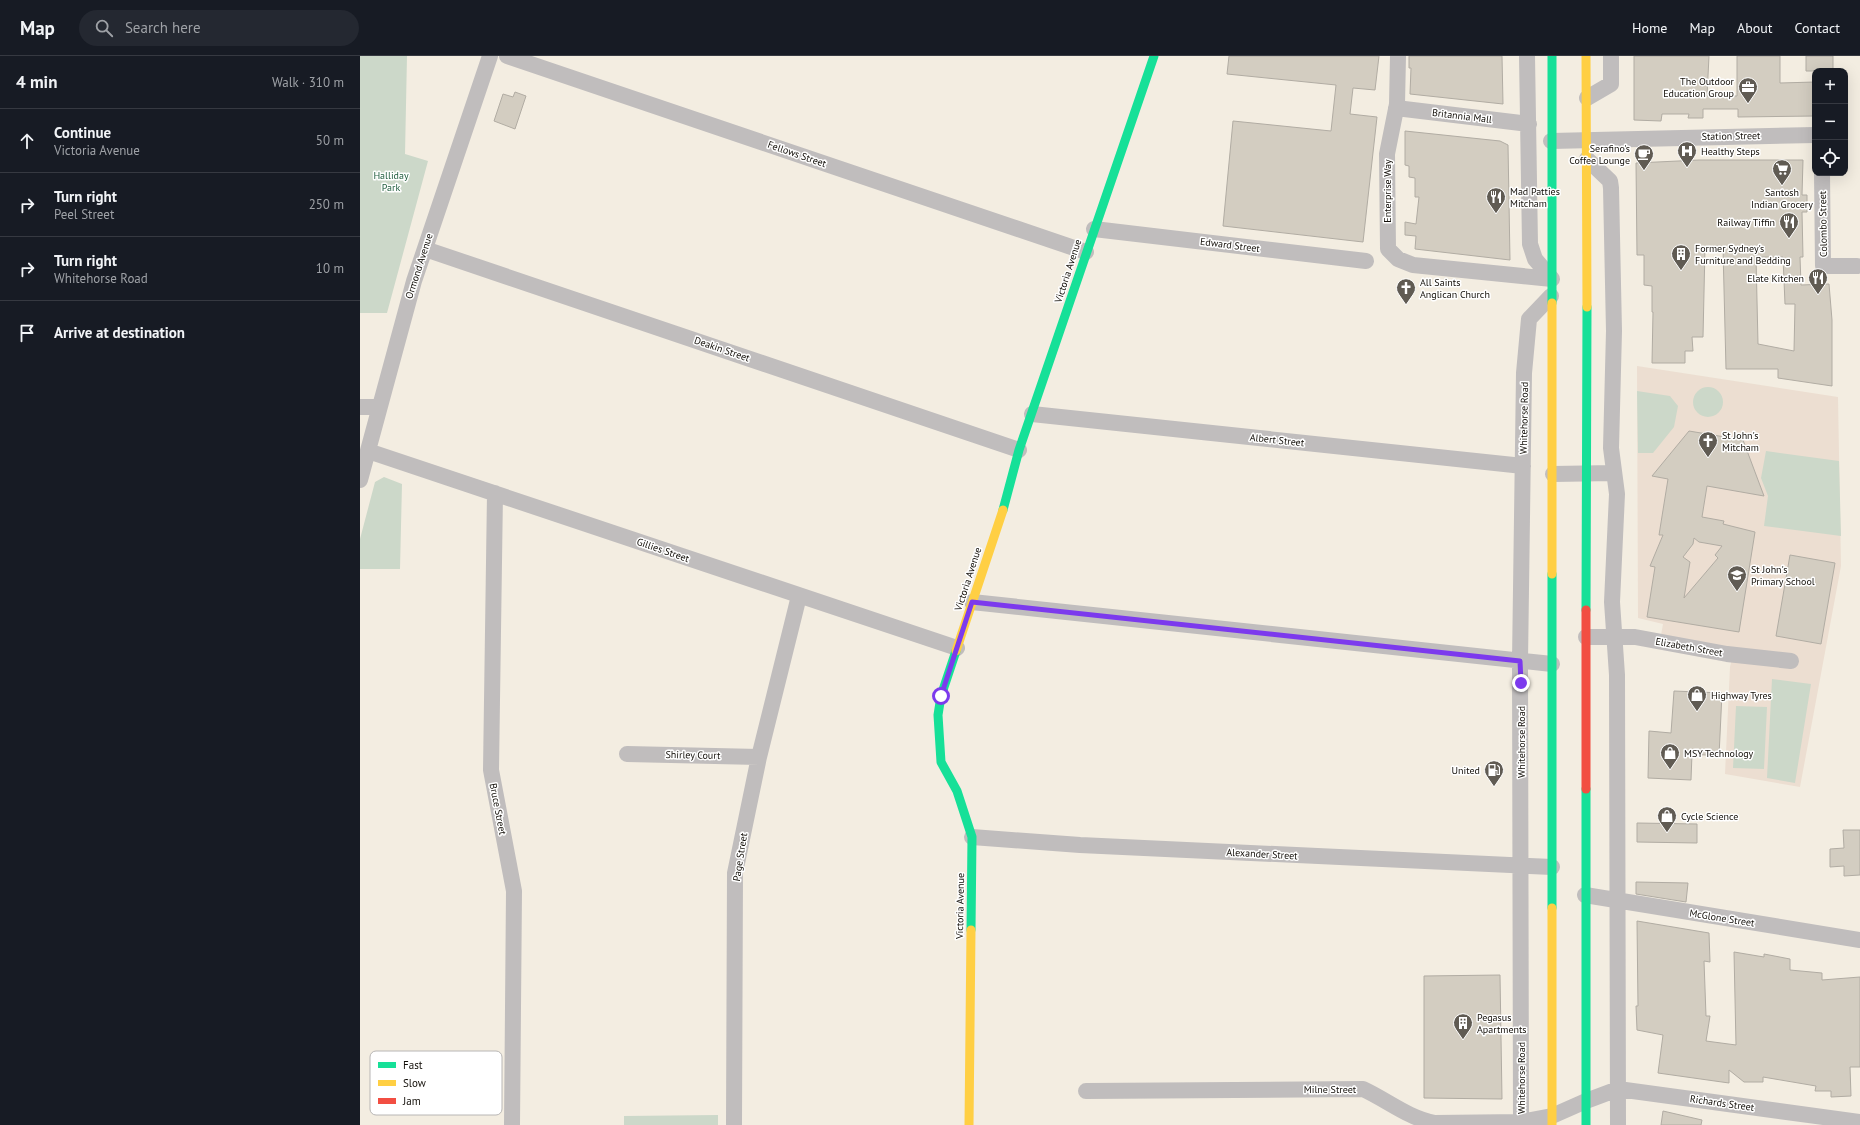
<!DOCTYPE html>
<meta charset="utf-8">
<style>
:root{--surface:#171b24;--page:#242831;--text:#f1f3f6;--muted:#9ea1a6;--line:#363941}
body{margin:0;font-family:"PT Sans",sans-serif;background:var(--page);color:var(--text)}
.controls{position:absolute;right:12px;top:12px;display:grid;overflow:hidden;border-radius:8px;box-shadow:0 4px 16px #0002}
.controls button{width:36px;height:36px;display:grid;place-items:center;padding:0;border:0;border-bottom:1px solid var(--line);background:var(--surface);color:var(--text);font:20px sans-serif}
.stop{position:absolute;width:12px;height:12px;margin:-9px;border:3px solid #7c3aed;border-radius:50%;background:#fff}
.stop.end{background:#7c3aed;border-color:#fff;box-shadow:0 1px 4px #0008}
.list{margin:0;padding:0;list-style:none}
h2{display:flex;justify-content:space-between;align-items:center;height:52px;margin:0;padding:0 16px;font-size:17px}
h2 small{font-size:13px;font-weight:400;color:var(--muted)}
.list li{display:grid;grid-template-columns:26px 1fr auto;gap:12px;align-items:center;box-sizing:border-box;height:64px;padding:0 16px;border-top:1px solid var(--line)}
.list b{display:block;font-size:15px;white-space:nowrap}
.list p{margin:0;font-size:13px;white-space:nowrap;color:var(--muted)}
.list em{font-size:13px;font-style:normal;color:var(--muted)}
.icon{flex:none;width:22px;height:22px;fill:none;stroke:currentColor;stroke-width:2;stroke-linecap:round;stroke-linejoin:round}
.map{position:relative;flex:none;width:1500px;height:1069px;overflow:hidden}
header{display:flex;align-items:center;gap:24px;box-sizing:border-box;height:56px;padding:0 20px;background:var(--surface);border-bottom:1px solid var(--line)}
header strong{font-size:19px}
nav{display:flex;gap:22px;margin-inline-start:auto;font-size:14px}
.search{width:280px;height:36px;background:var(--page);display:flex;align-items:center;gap:10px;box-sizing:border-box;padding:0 14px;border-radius:22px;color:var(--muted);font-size:15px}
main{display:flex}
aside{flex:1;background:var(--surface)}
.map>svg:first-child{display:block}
.education{fill:#ecded1}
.green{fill:#ccd8c9}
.building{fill:#d3cdc1;stroke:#b1aca3;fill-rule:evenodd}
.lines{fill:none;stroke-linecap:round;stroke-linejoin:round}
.street{stroke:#c0bdbd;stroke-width:16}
.fast{stroke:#16e098;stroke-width:9}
.slow{stroke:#ffcf43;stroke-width:9}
.jam{stroke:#f24e42;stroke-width:9}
.route{stroke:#7c3aed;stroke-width:5}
.labels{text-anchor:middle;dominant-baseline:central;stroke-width:3;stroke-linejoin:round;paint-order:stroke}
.poi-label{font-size:10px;fill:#110d07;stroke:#fff;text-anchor:start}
.street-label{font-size:10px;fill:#110d07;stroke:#fff}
.park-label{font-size:10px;fill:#1f5c3d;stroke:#fff}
.key{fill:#fff;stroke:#b8b6b5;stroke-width:1}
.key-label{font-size:11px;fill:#110d07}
</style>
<header>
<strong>Map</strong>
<div class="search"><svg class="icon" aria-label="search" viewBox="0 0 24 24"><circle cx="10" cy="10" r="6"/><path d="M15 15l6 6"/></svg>Search here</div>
<nav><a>Home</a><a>Map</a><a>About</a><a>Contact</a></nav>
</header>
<main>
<aside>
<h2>4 min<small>Walk · 310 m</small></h2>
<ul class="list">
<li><svg class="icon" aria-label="ahead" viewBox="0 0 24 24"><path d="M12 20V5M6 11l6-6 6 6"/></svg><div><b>Continue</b><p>Victoria Avenue</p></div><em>50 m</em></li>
<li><svg class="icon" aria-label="right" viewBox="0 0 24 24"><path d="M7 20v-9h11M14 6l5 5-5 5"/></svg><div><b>Turn right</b><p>Peel Street</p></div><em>250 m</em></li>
<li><svg class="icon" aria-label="right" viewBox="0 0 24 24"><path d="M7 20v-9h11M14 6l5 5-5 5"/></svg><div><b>Turn right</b><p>Whitehorse Road</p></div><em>10 m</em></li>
<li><svg class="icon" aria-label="arrive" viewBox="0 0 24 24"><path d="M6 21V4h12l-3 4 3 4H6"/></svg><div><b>Arrive at destination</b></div></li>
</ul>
</aside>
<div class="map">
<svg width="1500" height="1069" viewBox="0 0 1500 1069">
<rect width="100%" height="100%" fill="#f3ede1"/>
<path class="education" d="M1277 310 1478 341 1481 510 1440 731 1365 718 1370 611 1373 598 1301 579 1303 568 1278 562Z"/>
<path class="green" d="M0 0H47L45 98 68 105 27 257H0Z
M1333 346a15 15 0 1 1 30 0a15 15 0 1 1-30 0Z
M1277 335 1310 340 1318 350 1314 371 1293 397H1278Z
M1406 395 1479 405 1481 480 1404 470 1408 440 1401 422Z
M24 421 42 428 40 513H0V483L15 426Z
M1412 623 1451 628 1435 727 1407 722Z
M1376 650 1407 651 1404 713 1373 712Z
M358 1059V1069H264V1060Z"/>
<path class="building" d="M869 0H1019L1015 34 993 32 990 58 1017 61 1003 186 863 170 873 65 971 75 976 29 867 18Z
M1049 0H1142L1143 48 1050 38 1051 12H1049Z
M1274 0H1349L1347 40H1377V0H1420V27L1455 26V60L1378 61V53H1343V62H1328L1329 58H1302L1301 65 1274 64Z
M1446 0H1473V15H1446Z
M155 36 166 40 155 73 134 65 143 38 153 41Z
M1045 75 1140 85 1148 89 1150 204 1055 193 1056 180 1045 179V166L1056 168 1059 141H1055V122L1049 121V110L1045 109Z
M1339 104H1443L1442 139H1447V156H1442L1443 201H1440L1441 229 1469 228 1472 264V330L1418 322V313H1366L1363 192H1345L1343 281H1332L1333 295H1325V307H1292L1293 256H1292V230L1284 229V199H1277L1276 107ZM1396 201H1423L1425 248H1435L1434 295 1398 288Z
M1329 375 1383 384 1404 440 1347 430 1342 461 1364 465 1363 468 1395 476 1379 576 1287 561 1295 511 1290 510 1303 479H1299L1308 423 1292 420ZM1334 482 1339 486 1362 490 1355 499 1358 502 1324 542 1330 506 1323 501 1333 488Z
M1430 499 1475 507 1461 588 1416 580Z
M1314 635 1362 637 1359 700 1332 698 1331 724 1288 722 1289 675 1311 677Z
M1277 767 1337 768V787L1277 786Z
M1483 774H1500V819L1484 820V810L1470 811V793L1484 792Z
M1276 826 1328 827 1326 846 1276 838Z
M1277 865 1349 877 1350 906 1344 905 1346 960H1350L1346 985 1376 989 1374 896 1404 901V898L1430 903V914L1462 917V924L1500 921V1011H1490L1491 1040 1471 1041V1035H1455L1456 1030 1403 1021V1026H1384L1369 1014V1027L1298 1017 1303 979 1277 974 1276 950H1278Z
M1140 919 1142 1043 1064 1042V920Z
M1303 1055 1342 1064 1341 1069H1301Z"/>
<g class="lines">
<path class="street" d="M147 0 726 196
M1038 0 1037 48 1027 98 1028 193 1038 203 1053 209 1192 223
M1167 0 1170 188 1175 203 1192 223
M1227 42 1251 28V0
M1036 52 1169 68
M1191 85 1455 79
M1227 103 1250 125 1251 132 1254 275 1251 392 1257 438 1252 546 1257 619 1258 1069
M1462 117 1463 210H1497
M734 173 1006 205
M65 193 659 394
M0 351H19
M672 358 1163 410
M8 395 597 592
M1193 418 1254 417
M0 424 54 225 130 0
M135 437 131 714 154 835 152 1069
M612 546 1192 608
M1226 581H1275L1367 598 1431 605
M267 698 399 701
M612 781 720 789 1192 811
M1225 839 1500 884
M726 1035 1003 1033C1027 1044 1048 1062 1075 1067L1161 1066 1192 1060 1226 1045 1258 1033 1500 1066
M374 1069 375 817 399 701 439 540
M1161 1069 1160 605 1164 317 1169 263 1191 240"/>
<path class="fast" d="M1192 0V247
M643 454 659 394 794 0
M1192 518V852
M1226 554 1227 251
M596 595 581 640 578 659 581 706 597 735 612 781 611 874
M1226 733V1069"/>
<path class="slow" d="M1226 0 1227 251
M1192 247V518
M596 595 643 454
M1192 852V1069
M609 1069 611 874"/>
<path class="jam" d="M1226 733V554"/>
</g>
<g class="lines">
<path class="route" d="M581 640 612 546 1160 605 1161 627"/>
</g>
<defs>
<symbol id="office-pin" viewBox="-11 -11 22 30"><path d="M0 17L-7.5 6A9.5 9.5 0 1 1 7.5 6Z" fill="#605b53" stroke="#fff"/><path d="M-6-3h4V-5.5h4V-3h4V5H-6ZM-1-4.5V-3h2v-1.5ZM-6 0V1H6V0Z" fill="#fff"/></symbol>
<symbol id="hospital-pin" viewBox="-11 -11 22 30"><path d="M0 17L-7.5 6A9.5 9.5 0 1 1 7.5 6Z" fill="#605b53" stroke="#fff"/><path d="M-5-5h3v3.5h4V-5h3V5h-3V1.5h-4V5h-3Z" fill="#fff"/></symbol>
<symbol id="cafe-pin" viewBox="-11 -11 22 30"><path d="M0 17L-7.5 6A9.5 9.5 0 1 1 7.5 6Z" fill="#605b53" stroke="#fff"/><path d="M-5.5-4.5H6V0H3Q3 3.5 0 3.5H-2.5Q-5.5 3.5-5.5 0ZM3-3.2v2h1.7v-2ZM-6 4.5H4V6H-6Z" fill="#fff"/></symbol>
<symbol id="supermarket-pin" viewBox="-11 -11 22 30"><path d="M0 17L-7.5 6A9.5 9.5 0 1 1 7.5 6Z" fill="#605b53" stroke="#fff"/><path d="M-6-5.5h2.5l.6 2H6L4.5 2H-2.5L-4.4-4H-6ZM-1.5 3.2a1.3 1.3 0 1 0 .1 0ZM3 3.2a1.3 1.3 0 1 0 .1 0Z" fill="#fff"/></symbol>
<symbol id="restaurant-pin" viewBox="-11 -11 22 30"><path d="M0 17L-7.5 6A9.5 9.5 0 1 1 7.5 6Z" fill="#605b53" stroke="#fff"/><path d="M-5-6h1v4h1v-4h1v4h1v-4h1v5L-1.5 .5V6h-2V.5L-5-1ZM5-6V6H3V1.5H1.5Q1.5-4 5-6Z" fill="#fff"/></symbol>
<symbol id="building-pin" viewBox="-11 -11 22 30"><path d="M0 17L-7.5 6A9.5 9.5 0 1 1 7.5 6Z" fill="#605b53" stroke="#fff"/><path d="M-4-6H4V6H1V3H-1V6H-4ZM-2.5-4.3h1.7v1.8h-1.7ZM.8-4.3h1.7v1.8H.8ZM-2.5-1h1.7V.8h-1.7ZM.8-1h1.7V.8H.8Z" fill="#fff"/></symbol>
<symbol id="church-pin" viewBox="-11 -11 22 30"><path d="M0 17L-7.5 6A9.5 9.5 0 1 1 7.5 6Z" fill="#605b53" stroke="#fff"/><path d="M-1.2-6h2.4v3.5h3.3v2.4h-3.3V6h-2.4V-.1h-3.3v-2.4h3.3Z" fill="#fff"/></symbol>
<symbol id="school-pin" viewBox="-11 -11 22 30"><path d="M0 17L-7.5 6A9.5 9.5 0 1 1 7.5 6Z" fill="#605b53" stroke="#fff"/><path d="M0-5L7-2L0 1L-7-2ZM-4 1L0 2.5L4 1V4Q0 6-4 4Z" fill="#fff"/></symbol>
<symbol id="shop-pin" viewBox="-11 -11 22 30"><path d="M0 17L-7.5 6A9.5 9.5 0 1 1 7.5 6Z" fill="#605b53" stroke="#fff"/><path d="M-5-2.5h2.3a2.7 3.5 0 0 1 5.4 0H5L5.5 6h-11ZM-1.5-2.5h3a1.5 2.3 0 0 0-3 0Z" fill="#fff"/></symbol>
<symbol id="fuel-pin" viewBox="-11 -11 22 30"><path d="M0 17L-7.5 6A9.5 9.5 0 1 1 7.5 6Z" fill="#605b53" stroke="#fff"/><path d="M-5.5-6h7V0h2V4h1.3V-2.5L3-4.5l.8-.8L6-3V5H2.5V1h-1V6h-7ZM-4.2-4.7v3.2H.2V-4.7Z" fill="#fff"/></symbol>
</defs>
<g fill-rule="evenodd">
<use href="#office-pin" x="1377" y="20" width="22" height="30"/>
<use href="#hospital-pin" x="1316" y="84" width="22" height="30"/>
<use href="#cafe-pin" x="1273" y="87" width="22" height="30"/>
<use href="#supermarket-pin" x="1411" y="102" width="22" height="30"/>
<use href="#restaurant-pin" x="1125" y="130" width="22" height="30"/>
<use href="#restaurant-pin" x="1418" y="155" width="22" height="30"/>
<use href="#building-pin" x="1310" y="187" width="22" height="30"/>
<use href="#restaurant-pin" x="1447" y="211" width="22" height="30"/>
<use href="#church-pin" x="1035" y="221" width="22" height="30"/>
<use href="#church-pin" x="1337" y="374" width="22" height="30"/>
<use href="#school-pin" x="1366" y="508" width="22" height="30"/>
<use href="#shop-pin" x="1326" y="628" width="22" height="30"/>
<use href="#shop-pin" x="1299" y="686" width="22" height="30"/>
<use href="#fuel-pin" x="1123" y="703" width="22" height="30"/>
<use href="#shop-pin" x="1296" y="749" width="22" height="30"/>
<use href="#building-pin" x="1092" y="956" width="22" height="30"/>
</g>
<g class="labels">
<g class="poi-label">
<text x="1374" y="25" text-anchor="end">The Outdoor<tspan x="1374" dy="12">Education Group</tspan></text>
<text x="1270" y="92" text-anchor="end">Serafino's<tspan x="1270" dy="12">Coffee Lounge</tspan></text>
<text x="1341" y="95">Healthy Steps</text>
<text x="1150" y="135">Mad Patties<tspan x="1150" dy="12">Mitcham</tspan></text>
<text x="1422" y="136" text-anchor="middle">Santosh<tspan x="1422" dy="12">Indian Grocery</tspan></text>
<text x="1415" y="166" text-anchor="end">Railway Tiffin</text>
<text x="1335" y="192">Former Sydney's<tspan x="1335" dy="12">Furniture and Bedding</tspan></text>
<text x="1444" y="222" text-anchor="end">Elate Kitchen</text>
<text x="1060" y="226">All Saints<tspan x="1060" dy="12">Anglican Church</tspan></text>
<text x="1362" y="379">St John's<tspan x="1362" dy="12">Mitcham</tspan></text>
<text x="1391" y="513">St John's<tspan x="1391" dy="12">Primary School</tspan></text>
<text x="1351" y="639">Highway Tyres</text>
<text x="1324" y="697">MSY Technology</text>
<text x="1120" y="714" text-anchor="end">United</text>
<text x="1321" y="760">Cycle Science</text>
<text x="1117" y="961">Pegasus<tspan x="1117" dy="12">Apartments</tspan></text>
</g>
<g class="street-label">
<text transform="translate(1102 60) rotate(7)">Britannia Mall</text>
<text transform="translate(1371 80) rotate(-1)">Station Street</text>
<text transform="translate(437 98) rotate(19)">Fellows Street</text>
<text transform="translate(1027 135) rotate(-90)">Enterprise Way</text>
<text transform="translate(1463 168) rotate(-91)">Colombo Street</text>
<text transform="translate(870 189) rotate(7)">Edward Street</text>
<text transform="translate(59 210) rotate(-72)">Ormond Avenue</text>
<text transform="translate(708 215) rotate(-72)">Victoria Avenue</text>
<text transform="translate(362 293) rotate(19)">Deakin Street</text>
<text transform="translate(1164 362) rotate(-89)">Whitehorse Road</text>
<text transform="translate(917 384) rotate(6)">Albert Street</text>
<text transform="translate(303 494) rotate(19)">Gillies Street</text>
<text transform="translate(608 523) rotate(-72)">Victoria Avenue</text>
<text transform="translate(1329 591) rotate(10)">Elizabeth Street</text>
<text transform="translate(1161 686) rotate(-90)">Whitehorse Road</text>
<text transform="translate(333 699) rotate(1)">Shirley Court</text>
<text transform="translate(138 753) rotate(79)">Bruce Street</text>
<text transform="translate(902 798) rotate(3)">Alexander Street</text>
<text transform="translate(380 801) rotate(-81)">Page Street</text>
<text transform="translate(600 850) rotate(-89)">Victoria Avenue</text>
<text transform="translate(1362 862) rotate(9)">McGlone Street</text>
<text transform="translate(1161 1022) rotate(-90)">Whitehorse Road</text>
<text x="970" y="1033">Milne Street</text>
<text transform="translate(1362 1047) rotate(8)">Richards Street</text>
</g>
<g class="park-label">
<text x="31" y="119">Halliday<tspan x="31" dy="12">Park</tspan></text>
</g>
</g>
<rect x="10" y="995" width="132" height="64" rx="6" class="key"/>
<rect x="18" y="1006" width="18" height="6" fill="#16e098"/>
<rect x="18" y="1024" width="18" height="6" fill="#ffcf43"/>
<rect x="18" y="1042" width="18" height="6" fill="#f24e42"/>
<g class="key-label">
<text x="43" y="1013">Fast</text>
<text x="43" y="1031">Slow</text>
<text x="43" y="1049">Jam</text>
</g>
</svg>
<div class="controls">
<button>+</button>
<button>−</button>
<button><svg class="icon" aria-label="locate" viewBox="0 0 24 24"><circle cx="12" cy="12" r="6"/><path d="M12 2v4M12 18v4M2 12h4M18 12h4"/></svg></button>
</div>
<div class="stop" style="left:581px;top:640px"></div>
<div class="stop end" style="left:1161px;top:627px"></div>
</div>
</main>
